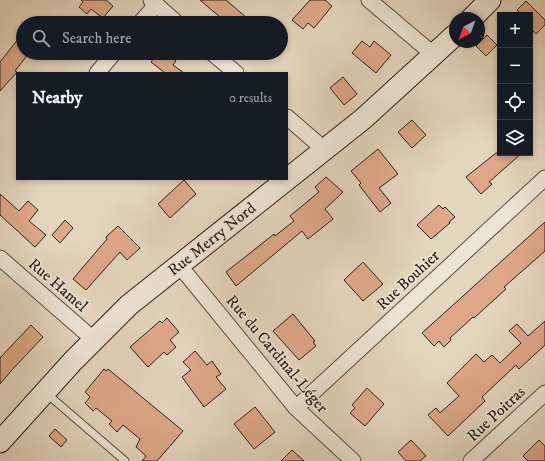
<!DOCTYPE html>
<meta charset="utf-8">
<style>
:root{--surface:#171b24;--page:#20242c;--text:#f1f3f6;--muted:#9ea1a6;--line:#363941}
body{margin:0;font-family:"IM FELL DW Pica",serif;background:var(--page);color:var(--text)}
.controls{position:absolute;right:12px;top:12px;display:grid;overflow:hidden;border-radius:0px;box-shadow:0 2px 6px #0003}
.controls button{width:36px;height:36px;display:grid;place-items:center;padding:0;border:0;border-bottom:1px solid var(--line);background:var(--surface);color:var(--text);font:20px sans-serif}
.compass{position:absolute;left:449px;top:12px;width:36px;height:36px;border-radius:50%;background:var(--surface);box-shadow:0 2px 6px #0003;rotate:221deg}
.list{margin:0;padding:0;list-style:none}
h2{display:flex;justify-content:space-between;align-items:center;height:52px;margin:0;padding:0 16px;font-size:17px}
h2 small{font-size:13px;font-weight:400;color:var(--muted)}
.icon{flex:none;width:22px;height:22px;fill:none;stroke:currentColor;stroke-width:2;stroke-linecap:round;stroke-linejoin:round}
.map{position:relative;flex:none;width:545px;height:461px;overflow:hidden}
.search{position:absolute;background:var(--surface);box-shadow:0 2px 6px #0003;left:16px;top:16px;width:272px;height:44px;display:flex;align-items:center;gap:10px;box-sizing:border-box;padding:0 14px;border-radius:22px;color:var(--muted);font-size:15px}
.panel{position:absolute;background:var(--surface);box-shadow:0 2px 6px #0003;left:16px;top:72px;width:272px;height:108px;border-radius:0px}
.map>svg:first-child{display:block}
.building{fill:#dea888;stroke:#2b201a}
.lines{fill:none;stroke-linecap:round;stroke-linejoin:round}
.service-casing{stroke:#594d43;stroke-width:9}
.minor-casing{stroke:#594d43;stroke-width:17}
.secondary-casing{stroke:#2b201a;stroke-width:23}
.service{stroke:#ede4d4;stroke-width:7}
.minor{stroke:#ede4d4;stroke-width:15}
.secondary{stroke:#ede4d4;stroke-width:21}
.labels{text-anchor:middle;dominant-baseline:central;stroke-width:3.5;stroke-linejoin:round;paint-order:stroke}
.street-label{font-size:16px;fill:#2b201a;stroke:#ede4d4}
</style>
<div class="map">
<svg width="545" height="461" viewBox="0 0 545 461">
<rect width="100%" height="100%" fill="#e4d5bd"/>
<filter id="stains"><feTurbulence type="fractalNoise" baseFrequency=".005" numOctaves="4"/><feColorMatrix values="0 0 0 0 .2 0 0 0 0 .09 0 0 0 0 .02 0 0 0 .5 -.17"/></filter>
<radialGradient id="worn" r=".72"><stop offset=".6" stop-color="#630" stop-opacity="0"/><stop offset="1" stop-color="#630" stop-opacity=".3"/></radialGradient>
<path class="building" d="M81 0H106L113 6 103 18 91 9 87 14 79 7 83 2Z
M200 0H226L247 18 242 23H227Z
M310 0H325L332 6 314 28 308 23 303 29 292 20Z
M526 1 545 20V25L536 34 530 28V15H522L517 10Z
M23 33V53H29L15 71 17 72 0 91V62Z
M487 35 497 45 486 56 476 46Z
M362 41 370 47 374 41 391 55 376 73 352 53Z
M158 53H167L176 61 173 65 184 73H165L151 62Z
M343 77 357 94 344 105 330 88Z
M412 120 426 135 412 148 398 132Z
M378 149 398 174 379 188 391 203 380 212 359 185 361 183 351 171Z
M496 153H522L489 182 492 184 481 194 466 177Z
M326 177 343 192 325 209 333 219 308 239 302 231 236 286 226 272 274 234 275 236 294 221 290 216 319 192 315 187Z
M184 180 196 194 170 218 158 204Z
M0 194 19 211 28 201 38 210 29 221 46 235 35 247 0 215Z
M439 205 443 209 445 207 455 217 449 222 450 223 431 239 417 225Z
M65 220 73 228 60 243 52 235Z
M545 222V251L504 287 506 289 474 318 473 317 450 338 451 340 444 347 439 341 434 346 422 333Z
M118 226 140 248 127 260 120 252 86 290 73 279 107 239 106 237Z
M363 262 383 284 363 301 344 280Z
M293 314 315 341 313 342 316 346 299 360 273 331Z
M167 318 179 332 170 340 176 347 167 355 164 352 148 367 130 347 160 321 162 323Z
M545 321V345L519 369 516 365 482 397 485 401 448 436 428 415 436 408 440 413 459 396 447 383 476 354 484 362 492 355 500 363 521 343 509 331 517 324 528 336Z
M31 325 43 337 11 371 0 384V358Z
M195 351 207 365 212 361 221 374 216 377 226 389 204 407 182 377 191 370 183 362Z
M104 369 106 371 108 369 183 431 157 461H142L146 456 136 447 140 439 123 425 117 432 109 424 112 421 96 408 93 411 85 403 90 397 85 392Z
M367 388 384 404 365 426 350 413 355 408 352 405Z
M255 407 275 432 254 449 234 424Z
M55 429 67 440 61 447 49 436Z
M411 440 426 456 420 461H406L398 452Z
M539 440 545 446V461H528L523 456Z
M292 450 304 461H281Z"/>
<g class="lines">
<defs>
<path id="service" d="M46 393 125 461"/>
<path id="minor" d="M151 0 177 23
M369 0 434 55
M140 23 156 5
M212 53 236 73
M97 73 114 53
M287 117 325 150
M0 258 93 339
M179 265 296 408 353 461
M296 408 545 178
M471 461 545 393"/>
<g id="secondary">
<path d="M472 18 490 0"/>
<path id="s1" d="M0 442 73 361 129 305 363 119 455 35"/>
</g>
</defs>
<use href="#service" class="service-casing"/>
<use href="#minor" class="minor-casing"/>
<use href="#secondary" class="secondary-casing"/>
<use href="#service" class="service"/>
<use href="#minor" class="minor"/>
<use href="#secondary" class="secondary"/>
</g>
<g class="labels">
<g class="street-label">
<text stroke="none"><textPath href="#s1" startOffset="294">Rue Merry Nord</textPath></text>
<text transform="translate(408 280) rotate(-43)">Rue Bouhier</text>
<text transform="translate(58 285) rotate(41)">Rue Hamel</text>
<text transform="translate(277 354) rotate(50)">Rue du Cardinal-Léger</text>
<text transform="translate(496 414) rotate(-43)">Rue Poitras</text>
</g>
</g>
<rect width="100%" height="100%" filter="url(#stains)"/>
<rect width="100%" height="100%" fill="url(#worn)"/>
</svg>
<div class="controls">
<button>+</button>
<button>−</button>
<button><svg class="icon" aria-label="locate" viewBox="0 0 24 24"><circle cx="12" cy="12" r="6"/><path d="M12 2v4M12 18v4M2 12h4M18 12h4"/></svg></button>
<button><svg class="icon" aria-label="layers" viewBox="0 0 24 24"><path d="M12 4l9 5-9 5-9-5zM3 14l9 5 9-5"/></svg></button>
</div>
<svg class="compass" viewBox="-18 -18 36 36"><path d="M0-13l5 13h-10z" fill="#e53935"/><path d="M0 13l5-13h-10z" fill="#9ea1a6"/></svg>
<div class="search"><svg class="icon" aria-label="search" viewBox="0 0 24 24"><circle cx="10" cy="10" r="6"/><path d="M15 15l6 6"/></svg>Search here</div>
<section class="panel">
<h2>Nearby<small>0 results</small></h2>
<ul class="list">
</ul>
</section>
</div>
